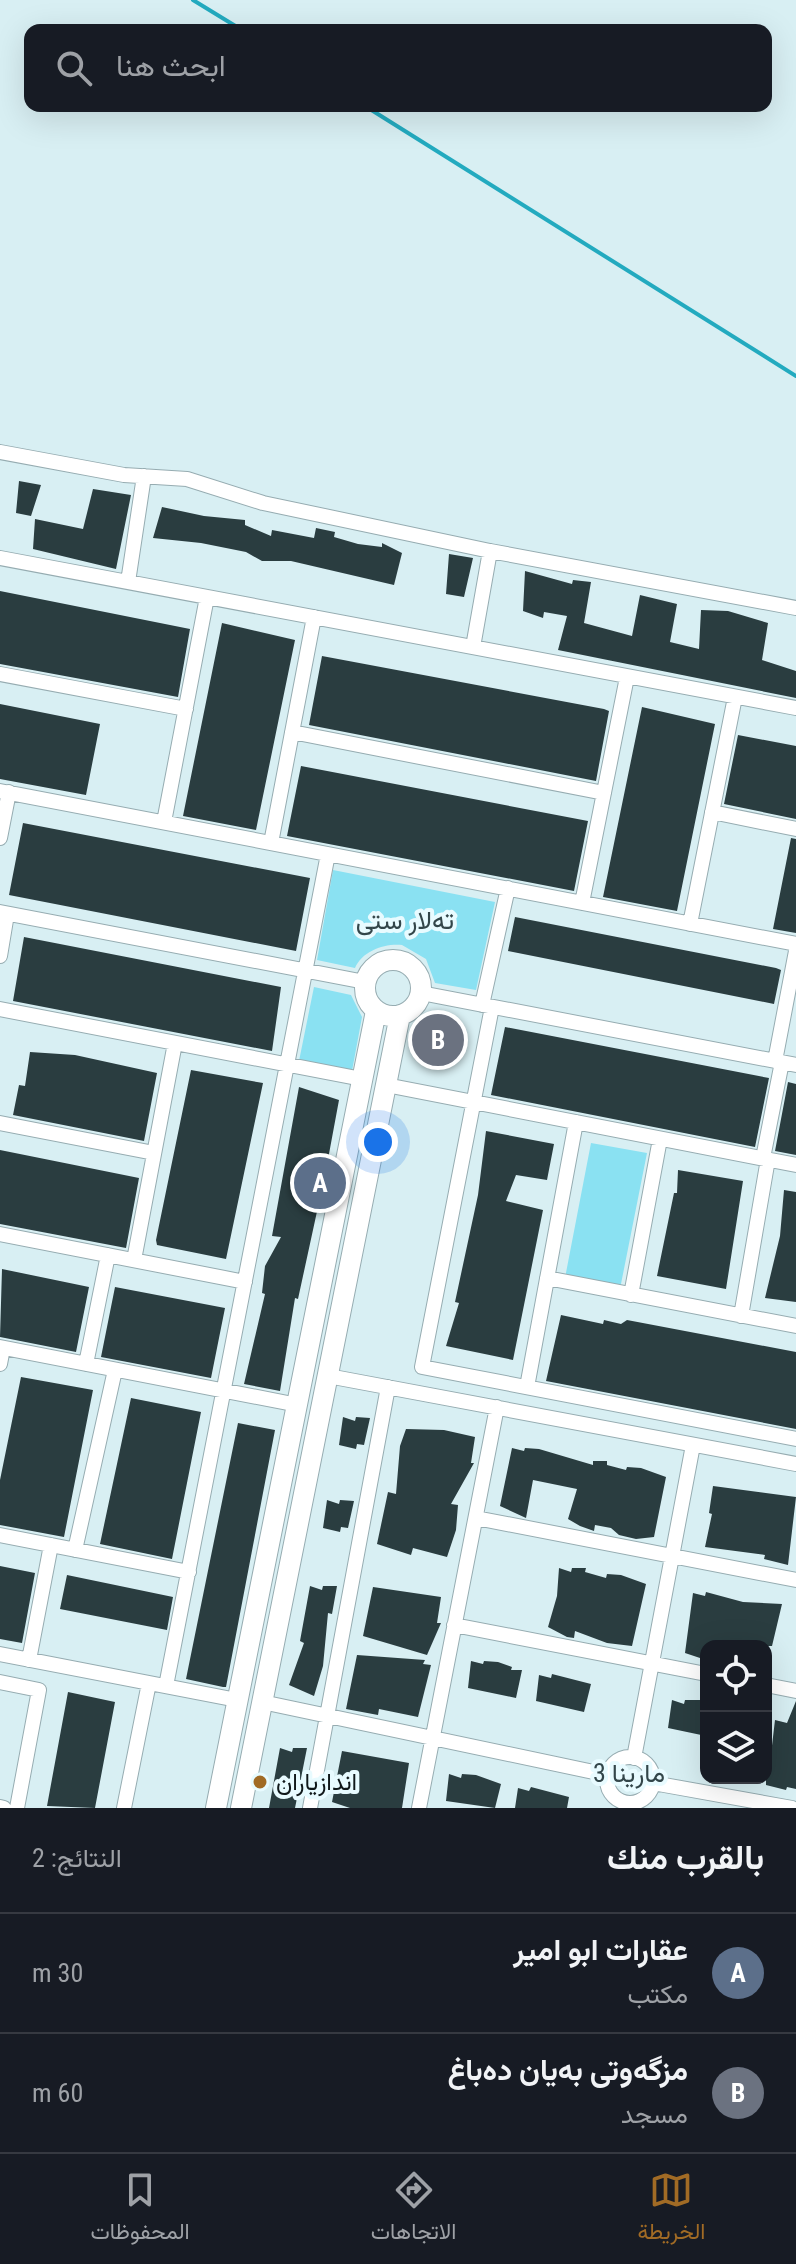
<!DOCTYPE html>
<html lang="ar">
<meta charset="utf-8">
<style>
:root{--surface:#171b24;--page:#242831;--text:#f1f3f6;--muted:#9ea1a6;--line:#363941;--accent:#a16b25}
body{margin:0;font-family:"Roboto Condensed",Vazirmatn,sans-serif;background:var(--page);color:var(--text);direction:rtl}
.controls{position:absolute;right:24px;bottom:24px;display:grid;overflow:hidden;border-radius:16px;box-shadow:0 8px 32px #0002}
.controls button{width:72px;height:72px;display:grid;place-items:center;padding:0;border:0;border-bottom:2px solid var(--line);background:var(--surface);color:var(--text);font:40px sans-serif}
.you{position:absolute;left:378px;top:1142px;width:28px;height:28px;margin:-20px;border:6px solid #fff;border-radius:50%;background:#1a73e8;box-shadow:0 0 0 12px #1a73e833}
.badge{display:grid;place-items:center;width:52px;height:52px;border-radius:50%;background:var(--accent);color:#fff;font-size:26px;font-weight:700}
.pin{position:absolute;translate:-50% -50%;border:4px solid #fff;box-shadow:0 2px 8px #0006}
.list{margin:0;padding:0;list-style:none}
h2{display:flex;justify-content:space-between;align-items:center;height:104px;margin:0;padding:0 32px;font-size:34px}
h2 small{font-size:26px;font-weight:400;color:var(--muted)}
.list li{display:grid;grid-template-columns:52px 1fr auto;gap:24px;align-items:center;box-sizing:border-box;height:120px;padding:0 32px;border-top:2px solid var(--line)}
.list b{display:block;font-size:30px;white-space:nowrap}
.list p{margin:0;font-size:26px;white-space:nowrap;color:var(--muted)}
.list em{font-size:26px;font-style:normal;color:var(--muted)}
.icon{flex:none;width:44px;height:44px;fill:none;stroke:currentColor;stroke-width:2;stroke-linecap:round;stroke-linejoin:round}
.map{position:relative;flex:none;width:796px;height:1808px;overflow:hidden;direction:ltr}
.search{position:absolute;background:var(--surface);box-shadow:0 8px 32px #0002;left:24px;right:24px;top:24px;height:88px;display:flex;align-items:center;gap:20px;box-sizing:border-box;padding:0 28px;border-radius:16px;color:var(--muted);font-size:30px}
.sheet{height:344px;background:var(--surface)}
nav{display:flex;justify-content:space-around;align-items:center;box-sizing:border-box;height:112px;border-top:2px solid var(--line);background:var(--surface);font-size:22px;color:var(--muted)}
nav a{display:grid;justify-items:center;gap:4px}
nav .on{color:var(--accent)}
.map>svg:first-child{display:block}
.green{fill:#8ae1f2}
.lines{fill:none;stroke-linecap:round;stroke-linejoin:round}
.stream{stroke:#23aabf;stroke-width:4}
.building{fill:#2a3d40}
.street-casing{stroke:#96acb1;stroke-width:16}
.secondary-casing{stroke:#96acb1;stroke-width:22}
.street{stroke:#fff;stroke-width:14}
.secondary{stroke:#fff;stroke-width:20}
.poi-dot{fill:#a16b25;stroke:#e8fbff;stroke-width:3}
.labels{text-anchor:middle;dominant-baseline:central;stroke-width:8;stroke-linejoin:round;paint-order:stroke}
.poi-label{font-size:24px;fill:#10181a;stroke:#e8fbff;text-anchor:start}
.neighbourhood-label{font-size:26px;fill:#33464a;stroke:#e8fbff}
</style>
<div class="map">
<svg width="796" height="1808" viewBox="0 0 796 1808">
<rect width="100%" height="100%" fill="#d8eff3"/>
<path class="green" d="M333 870 495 902 476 990 435 983 426 959 402 945C385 943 362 951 355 968L317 960Z
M314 987 351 995 362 1017 352 1071 299 1061Z
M591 1143 647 1153 620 1289 565 1278Z"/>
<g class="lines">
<path class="stream" d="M193 0 242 30
M365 106 796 376"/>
</g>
<path class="building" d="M19 481 41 485 31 516 16 513Z
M93 489 131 495 116 569 33 549 35 519 83 529Z
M162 507 204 516 245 520V525L271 536 272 530 314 538 316 528 335 532 334 537 358 544 382 547V543L402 553 394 585 291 561H262L246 552 201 543 153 538Z
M449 554 473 558 464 597 446 594Z
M525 571 572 584 573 580 591 582 584 623 632 636 640 595 677 604 670 642 699 649 701 610 728 611 768 623 762 660 796 671V698L558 650 567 616 544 612 543 618 523 611Z
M0 591 190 629 178 697 0 664Z
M222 623 295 640 256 830 183 816Z
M322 656 604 709 609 711 596 781 309 725Z
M0 704 100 724 86 795 0 779Z
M642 707 715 724 677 911 603 897Z
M738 735 796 746V819L724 804Z
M301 766 588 821 574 891 287 836Z
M23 823 310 878 296 951 9 895Z
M791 838 796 839V933L773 929Z
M515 917 776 968 781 970 774 1004 508 951Z
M24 937 281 987 272 1051 13 1001Z
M505 1027 769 1078 755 1147 491 1095Z
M30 1052 75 1055 157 1073 144 1141 13 1115 19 1085 25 1086Z
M191 1070 263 1083 226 1259 157 1245 156 1240Z
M788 1082 796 1084V1155L775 1151Z
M299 1087 339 1100 326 1170 298 1299 295 1298 280 1391 244 1384 265 1294 262 1293 265 1266 281 1237 272 1236Z
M486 1131 554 1144 547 1180 516 1175 506 1201 543 1210 513 1360 446 1346 459 1303 455 1302 478 1195Z
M0 1150 139 1178 126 1248 0 1224Z
M678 1170 743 1181 726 1289 657 1276 674 1193H677Z
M784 1190 796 1192V1302L765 1298 780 1236Z
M2 1269 89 1287 76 1352 0 1337Z
M115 1287 225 1308 211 1378 101 1357Z
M561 1315 603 1324 604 1320 621 1324 627 1320 796 1352V1429L546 1381Z
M21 1377 93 1390 64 1537 0 1525V1480Z
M131 1398 201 1412 172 1559 100 1544Z
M343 1417 355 1421 356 1417 370 1418 364 1445 357 1444 356 1449 339 1445Z
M238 1423 275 1430 226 1687H223L186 1679Z
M406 1429 444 1430 475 1437 471 1463H474L451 1504 458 1505 456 1530 447 1557 413 1548 411 1555 377 1544 388 1492 396 1494 400 1446Z
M512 1448 524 1451 525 1448 539 1449 593 1465V1461H607V1465L626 1470 627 1467 641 1468 666 1477 654 1537 636 1539 619 1535 611 1528 595 1525 594 1531 580 1526 568 1519 577 1489 533 1480 526 1518 500 1506Z
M713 1486 796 1497 788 1565 764 1559 765 1555 705 1547 712 1514 709 1513Z
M327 1500 339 1504 340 1500 354 1501 348 1528 341 1527 340 1532 323 1528Z
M0 1566 35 1573 22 1643 0 1639Z
M559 1568 571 1572 572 1568H586L585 1572 606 1578 607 1574 621 1575 646 1584 632 1646 607 1643 575 1631 574 1638 567 1637 548 1627 557 1596Z
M67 1575 173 1597 167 1630 60 1609Z
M310 1586 322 1590 323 1586H337L332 1614 328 1613 323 1666 314 1696 289 1685 304 1643 300 1641Z
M373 1587 441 1597 437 1623H441L427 1655 363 1636Z
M706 1592 743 1602 782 1604 772 1646H706V1660L685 1653 693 1593 705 1596Z
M357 1655 425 1660 423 1664 431 1665 418 1717 379 1709 378 1715 346 1709Z
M471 1661 483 1664 484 1661 498 1662 512 1667 511 1670H522L516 1698 468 1688Z
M552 1674 591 1684 584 1712 536 1701 539 1675 551 1678Z
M68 1692 115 1702 95 1808 47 1806Z
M672 1700 684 1704 685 1700H706V1736L668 1728Z
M796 1701V1789L787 1787 786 1790 766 1785V1754H771L775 1720 787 1723Z
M280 1748 292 1752 293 1748H307L295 1808H269Z
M342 1751 409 1763 402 1808H350L332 1802Z
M449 1774 461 1778 462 1774 476 1775 501 1784 495 1808 446 1801Z
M531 1787 569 1797 567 1808H515L518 1788 529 1791Z"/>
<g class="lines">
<defs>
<path id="street" d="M0 452 124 475 187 479 263 503 490 551 796 608
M0 558 796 708
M128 582 144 476
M473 647 490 551
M0 674 186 709
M292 732 604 793
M0 791 796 944
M712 812 796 829
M164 822 207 597
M0 838 9 792
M271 843 314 617
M582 903 627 677
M0 912 365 982
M690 924 735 697
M0 956 7 914
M421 993 796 1065
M482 1005 508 888
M492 1007 422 1367 796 1439
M0 1009 362 1079
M775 1061 796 951
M386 1085 796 1165
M0 1123 154 1153
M763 1158 782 1062
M0 1234 245 1282
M134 1260 175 1043
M547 1278 796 1326
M631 1295 660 1139
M741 1316 768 1159
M0 1347 298 1405
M0 1364 3 1348
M86 1364 108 1255
M328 1376 796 1464
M527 1387 576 1122
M476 1518 796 1580
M0 1535 189 1572
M75 1550 115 1370
M454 1625 706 1674
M0 1654 237 1700
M29 1660 51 1545
M0 1682 39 1690 17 1808
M766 1685 796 1691
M166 1686 328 854
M262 1702 608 1775
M607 1780a23 23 0 1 1 46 0a23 23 0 1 1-46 0Z
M634 1758 693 1445
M653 1783 792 1808
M0 1807 4 1808
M124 1808 149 1683
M310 1808 388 1387
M419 1808 497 1407"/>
<path id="secondary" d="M365 988a28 28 0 1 1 56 0a28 28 0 1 1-56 0Z
M216 1808 376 1011
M241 1808 400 1015"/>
</defs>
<use href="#street" class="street-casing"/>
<use href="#secondary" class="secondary-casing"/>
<use href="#street" class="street"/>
<use href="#secondary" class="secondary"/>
</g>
<circle class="poi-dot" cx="260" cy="1782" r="8"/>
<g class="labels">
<g class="poi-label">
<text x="276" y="1782">اندازياران</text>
</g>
<g class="neighbourhood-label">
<text x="405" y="920">ته‌لار ستی</text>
<text x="629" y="1773">مارینا 3</text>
</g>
</g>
</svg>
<div class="controls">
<button><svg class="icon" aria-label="locate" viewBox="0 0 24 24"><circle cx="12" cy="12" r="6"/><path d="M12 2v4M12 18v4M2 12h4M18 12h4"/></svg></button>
<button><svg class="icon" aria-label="layers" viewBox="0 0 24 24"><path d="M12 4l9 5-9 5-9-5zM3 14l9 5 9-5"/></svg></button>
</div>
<div class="you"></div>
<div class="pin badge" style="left:320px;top:1183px;background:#5c6f8a">A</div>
<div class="pin badge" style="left:438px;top:1040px;background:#6b7280">B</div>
<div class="search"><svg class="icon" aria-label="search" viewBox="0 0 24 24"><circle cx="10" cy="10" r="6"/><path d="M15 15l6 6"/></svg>ابحث هنا</div>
</div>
<section class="sheet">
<h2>بالقرب منك<small>النتائج: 2</small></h2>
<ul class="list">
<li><span class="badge" style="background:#5c6f8a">A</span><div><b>عقارات ابو امير</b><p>مكتب</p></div><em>30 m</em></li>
<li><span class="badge" style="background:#6b7280">B</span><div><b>مزگەوتی بەیان دەباغ</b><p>مسجد</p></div><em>60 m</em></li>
</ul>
</section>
<nav>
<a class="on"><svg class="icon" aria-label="map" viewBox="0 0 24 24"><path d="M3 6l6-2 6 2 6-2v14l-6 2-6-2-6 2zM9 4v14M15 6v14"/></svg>الخريطة</a>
<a><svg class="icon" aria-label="directions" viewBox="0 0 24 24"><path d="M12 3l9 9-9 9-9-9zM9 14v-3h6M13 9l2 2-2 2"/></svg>الاتجاهات</a>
<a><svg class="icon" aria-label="saved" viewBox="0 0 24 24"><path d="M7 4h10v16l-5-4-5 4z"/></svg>المحفوظات</a>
</nav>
